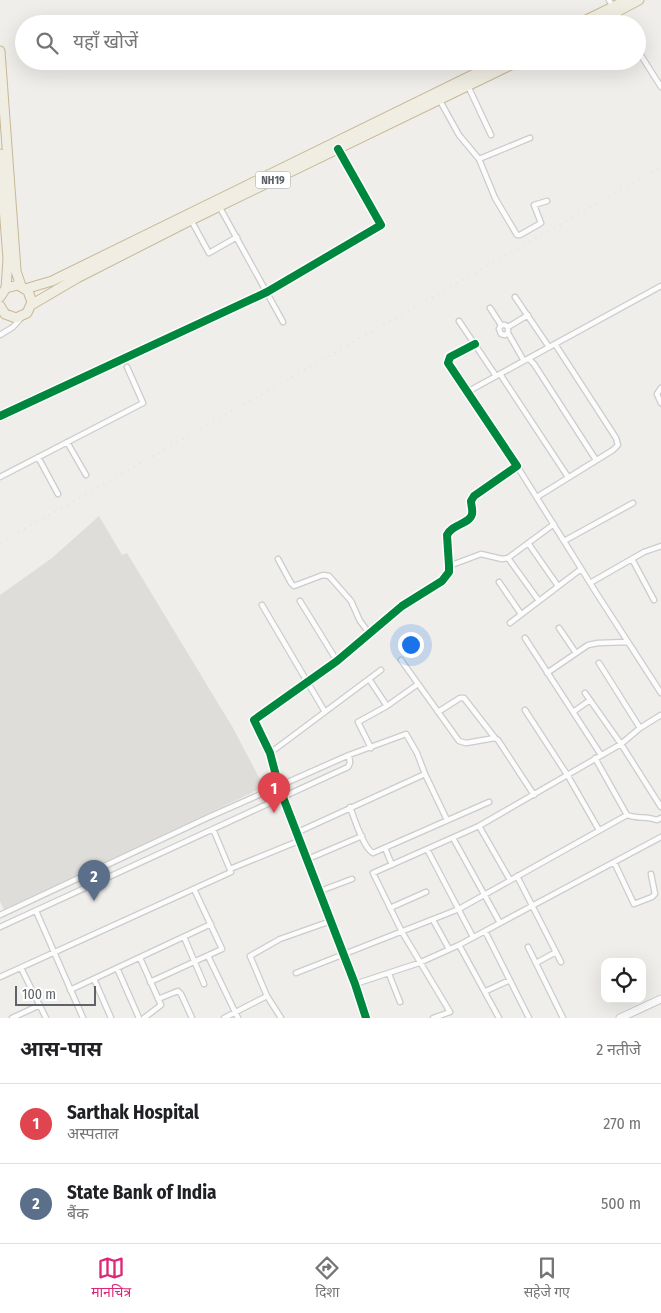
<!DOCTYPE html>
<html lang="hi">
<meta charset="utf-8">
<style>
:root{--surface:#fff;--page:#f2f2f2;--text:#202124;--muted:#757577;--line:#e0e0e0;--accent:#db2777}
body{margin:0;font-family:"Fira Sans Condensed","Noto Sans Devanagari",sans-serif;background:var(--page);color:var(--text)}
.controls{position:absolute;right:15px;bottom:15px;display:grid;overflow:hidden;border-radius:10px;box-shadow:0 5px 20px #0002}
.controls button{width:45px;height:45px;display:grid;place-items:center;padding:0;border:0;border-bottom:1px solid var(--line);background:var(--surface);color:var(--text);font:25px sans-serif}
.scale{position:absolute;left:15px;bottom:12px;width:81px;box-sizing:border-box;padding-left:5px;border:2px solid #5f6368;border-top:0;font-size:14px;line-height:18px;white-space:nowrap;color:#5f6368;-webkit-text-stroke:4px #fff;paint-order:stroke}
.you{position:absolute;left:410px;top:644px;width:18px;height:18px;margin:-12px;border:4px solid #fff;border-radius:50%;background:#1a73e8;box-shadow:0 0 0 8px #1a73e833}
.badge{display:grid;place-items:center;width:32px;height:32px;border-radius:50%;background:var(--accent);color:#fff;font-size:16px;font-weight:700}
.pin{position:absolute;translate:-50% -41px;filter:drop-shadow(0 1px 2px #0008)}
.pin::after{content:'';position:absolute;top:26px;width:18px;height:15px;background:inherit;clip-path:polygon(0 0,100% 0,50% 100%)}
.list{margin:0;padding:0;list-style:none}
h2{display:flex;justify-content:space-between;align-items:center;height:65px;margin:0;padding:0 20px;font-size:21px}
h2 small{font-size:16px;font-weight:400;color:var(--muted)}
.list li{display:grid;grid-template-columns:32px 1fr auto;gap:15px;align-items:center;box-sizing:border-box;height:80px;padding:0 20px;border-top:1px solid var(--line)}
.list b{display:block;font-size:19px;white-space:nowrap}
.list p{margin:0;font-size:16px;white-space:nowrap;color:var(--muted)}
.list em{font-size:16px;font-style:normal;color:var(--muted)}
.icon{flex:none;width:28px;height:28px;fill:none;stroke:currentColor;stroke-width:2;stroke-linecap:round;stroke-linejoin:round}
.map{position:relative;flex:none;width:661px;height:1018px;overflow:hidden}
.search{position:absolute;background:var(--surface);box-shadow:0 5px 20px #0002;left:15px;right:15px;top:15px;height:55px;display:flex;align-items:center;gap:12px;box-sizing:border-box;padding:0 18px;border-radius:28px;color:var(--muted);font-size:19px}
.sheet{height:225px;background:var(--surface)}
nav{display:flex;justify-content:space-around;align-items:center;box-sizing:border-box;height:70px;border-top:1px solid var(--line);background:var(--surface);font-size:14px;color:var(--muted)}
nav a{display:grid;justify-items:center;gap:2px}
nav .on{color:var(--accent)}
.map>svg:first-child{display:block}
.industrial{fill:#dfddda}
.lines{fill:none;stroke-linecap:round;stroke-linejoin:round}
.street-casing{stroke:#cbcccc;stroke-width:7}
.secondary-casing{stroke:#cacacb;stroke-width:9}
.highway-casing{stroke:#c8b996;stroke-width:11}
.street{stroke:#fdfcfc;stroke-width:4.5}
.secondary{stroke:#fdfcfc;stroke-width:7}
.highway{stroke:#f0ede3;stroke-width:9}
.rail{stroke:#e4e4e4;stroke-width:2;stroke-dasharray:1 6;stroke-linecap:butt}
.cycleway-casing{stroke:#fff;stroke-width:11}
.cycleway{stroke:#00873e;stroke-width:8}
.labels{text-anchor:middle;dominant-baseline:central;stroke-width:4.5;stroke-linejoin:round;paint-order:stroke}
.shield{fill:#fff;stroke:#8f9295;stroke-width:1}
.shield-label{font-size:11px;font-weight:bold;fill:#5f6368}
</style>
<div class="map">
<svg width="661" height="1018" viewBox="0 0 661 1018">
<rect width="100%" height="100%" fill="#efeeea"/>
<path class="industrial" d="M99 516 122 555 127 553 233 728 264 787 4 910 0 901V595L52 558Z"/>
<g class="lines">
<defs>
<path id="street" d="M609 0 623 24
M637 49 661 87
M468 86 491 135
M439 99 459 135 479 159 495 198 517 235H520L541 223 534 205 547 201
M479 159 530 138
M219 206 283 322
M191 220 209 253 237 237
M515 297 549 347
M490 308 501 325H505L508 327V333L524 361
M459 321 496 376
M501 325 499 329 501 334 505 335 508 333
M508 327 528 315
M0 335 13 327 21 318
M529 359 534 364 596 460
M500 374 568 477
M661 388 657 394 661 403
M467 392 661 286
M0 416 267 292 381 225 338 150
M67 442 86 475
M38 457 58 494
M517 466 597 594 661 693
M0 477 143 403 127 367
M537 497 613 450 618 445 616 438 555 344
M564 541 633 503
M528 543 558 586
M508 558 539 601
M278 559 291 583 294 586 323 575 329 576 351 601 360 621 370 634
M632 559 654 600
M449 566 481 554 502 559 508 558 554 524
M499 582 521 614
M590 583 644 552 661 546
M300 601 337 661
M262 605 325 712
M510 623 581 569
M559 628 576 653
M525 638 601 755
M401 660 459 741 466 743 495 738 498 740 534 795
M599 663 640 728
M547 673 588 645 598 643 628 642
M369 679 387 706 358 722 371 748
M585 693 621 744 661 807
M387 706 418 684
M525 710 568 776 599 830
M438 712 460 698H464L495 738
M573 712 590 700
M270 753 381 670
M595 758 627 815
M425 774 447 820
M350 807C354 818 364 849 373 853L489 802
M479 826 510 880
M453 838 500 923
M385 848 392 865
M427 849 473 937
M308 859 362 836
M614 862 634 904 652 897 655 894 651 874
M230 869 301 840
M517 876 561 962
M320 891 352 879
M390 908 426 892
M36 911 83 1018
M0 915 209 817 349 755 406 734 417 753 425 774 298 832
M433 920 449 949
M0 927 348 767 350 763 349 755
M485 931 529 1018
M184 937 204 984
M459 945 499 1018
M528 947 563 1018
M208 956 238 1018
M140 958 161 1005 144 1018
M536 963 556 952
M21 968 46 1018
M117 968 139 1018
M296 973 459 909 627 815C637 819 646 816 657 820L661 818
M389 974 400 1002
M0 977 231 872 213 829
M94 979 111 1018
M150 982 222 949 194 889
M355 984 419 963 459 945 661 837
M70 990 211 924
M486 991 510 980
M158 999 178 991 181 994 192 1018
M12 1018 40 1005
M224 1018 267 996
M281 1018 267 996 250 956 280 939 331 921
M366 1018 355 984 279 787 270 753 254 720 337 661 402 606 442 581 449 572V566L447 535C452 524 470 524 472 514 473 510 471 505 471 501L474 496 517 466 448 363 450 357 475 344
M433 1018 450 1012 402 932 373 873 479 826 621 744 640 728 661 715"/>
<path id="secondary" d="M620 1018 661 999"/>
<path id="highway" d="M578 24 627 0
M594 24 639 0
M0 51 15 256 16 271 21 286
M0 154 8 259 6 288
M25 289 52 281 501 61
M0 297 6 288 18 285 28 291 32 302 27 313 16 318 5 314 0 306
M31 305 77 278 191 220 519 61"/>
</defs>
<use href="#street" class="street-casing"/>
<use href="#secondary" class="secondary-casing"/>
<use href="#highway" class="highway-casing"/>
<use href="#street" class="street"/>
<use href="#secondary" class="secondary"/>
<use href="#highway" class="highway"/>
<path class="rail" d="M0 543 661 167"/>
<defs>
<path id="cycleway" d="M0 416 267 292 381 225 338 149
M366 1018 355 984 279 787 270 753 254 720 337 661 402 606 442 581 449 572V566L447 535C452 524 470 524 472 514 473 510 471 505 471 501L474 496 517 466 448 363 450 357 475 344"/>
</defs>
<use href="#cycleway" class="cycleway-casing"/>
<use href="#cycleway" class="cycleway"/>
</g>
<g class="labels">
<rect class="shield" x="255.5" y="171.5" width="35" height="17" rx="4"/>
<g class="shield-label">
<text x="273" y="180">NH19</text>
</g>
</g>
</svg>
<div class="controls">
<button><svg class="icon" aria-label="locate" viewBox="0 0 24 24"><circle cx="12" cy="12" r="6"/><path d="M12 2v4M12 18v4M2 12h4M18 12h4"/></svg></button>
</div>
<div class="scale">100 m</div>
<div class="you"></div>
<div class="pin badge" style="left:274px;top:813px;background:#e0444e">1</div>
<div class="pin badge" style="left:94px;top:901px;background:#5c6f8a">2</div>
<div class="search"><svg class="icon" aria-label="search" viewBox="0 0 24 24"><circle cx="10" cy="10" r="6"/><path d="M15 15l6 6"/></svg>यहाँ खोजें</div>
</div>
<section class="sheet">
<h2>आस-पास<small>2 नतीजे</small></h2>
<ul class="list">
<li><span class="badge" style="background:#e0444e">1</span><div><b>Sarthak Hospital</b><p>अस्पताल</p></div><em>270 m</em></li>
<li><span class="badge" style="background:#5c6f8a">2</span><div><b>State Bank of India</b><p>बैंक</p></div><em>500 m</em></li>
</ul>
</section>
<nav>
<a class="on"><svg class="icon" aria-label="map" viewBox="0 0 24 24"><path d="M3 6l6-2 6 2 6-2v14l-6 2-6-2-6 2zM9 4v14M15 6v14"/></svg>मानचित्र</a>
<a><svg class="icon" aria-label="directions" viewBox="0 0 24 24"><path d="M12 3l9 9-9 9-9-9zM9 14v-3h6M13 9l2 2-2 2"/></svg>दिशा</a>
<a><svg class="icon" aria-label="saved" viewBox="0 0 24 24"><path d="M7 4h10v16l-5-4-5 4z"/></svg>सहेजे गए</a>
</nav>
